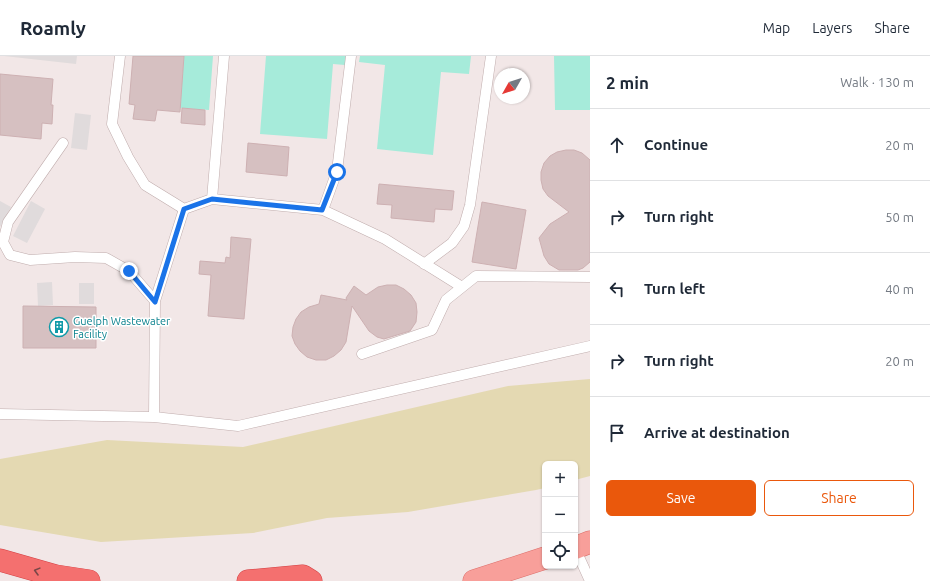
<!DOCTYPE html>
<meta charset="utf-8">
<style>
:root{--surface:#fff;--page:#f2f2f3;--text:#1f2937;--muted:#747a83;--line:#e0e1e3;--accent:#ea580c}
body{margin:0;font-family:Ubuntu,sans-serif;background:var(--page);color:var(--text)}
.controls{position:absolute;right:12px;bottom:12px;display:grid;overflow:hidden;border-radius:6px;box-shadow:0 1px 3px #0004}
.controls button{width:36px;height:36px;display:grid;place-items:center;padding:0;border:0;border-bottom:1px solid var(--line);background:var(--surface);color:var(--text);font:20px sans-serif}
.compass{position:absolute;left:494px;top:12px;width:36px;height:36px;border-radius:50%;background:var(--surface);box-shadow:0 1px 3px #0004;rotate:231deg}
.stop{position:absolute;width:12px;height:12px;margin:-9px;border:3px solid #1a73e8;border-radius:50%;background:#fff}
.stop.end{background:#1a73e8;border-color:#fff;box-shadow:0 1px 4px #0008}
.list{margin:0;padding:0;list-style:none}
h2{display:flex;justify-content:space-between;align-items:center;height:52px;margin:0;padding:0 16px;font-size:17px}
h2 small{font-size:13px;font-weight:400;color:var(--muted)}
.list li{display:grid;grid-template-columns:26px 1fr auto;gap:12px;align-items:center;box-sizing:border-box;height:72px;padding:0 16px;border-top:1px solid var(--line)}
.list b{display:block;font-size:15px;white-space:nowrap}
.list em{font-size:13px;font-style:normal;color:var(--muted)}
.actions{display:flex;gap:8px;padding:12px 16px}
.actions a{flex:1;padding:9px 0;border:1px solid var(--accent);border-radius:6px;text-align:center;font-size:14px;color:var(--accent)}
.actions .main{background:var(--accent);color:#fff}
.icon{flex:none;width:22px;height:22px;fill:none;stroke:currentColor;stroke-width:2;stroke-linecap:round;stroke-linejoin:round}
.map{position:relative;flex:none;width:590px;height:525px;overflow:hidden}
header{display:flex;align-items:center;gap:24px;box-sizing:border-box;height:56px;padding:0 20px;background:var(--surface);border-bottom:1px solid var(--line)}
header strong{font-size:19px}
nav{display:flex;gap:22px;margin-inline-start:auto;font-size:14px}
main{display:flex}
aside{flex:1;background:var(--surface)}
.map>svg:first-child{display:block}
.green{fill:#e4d9b2}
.parking{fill:#e0dbdc}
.water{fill:#a6ebda}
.building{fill:#d6c0c1;stroke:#cdb0b2}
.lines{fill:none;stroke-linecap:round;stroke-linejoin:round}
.lane-casing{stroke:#c0adad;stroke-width:11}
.primary-casing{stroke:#dc6f6b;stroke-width:23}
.highway-casing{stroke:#d34044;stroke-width:23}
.lane{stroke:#fff;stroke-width:10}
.primary{stroke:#f89f9a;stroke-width:22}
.highway{stroke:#f4706f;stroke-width:22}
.oneway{stroke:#7a4748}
.route{stroke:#1a73e8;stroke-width:5}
.labels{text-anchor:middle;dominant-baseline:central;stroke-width:3;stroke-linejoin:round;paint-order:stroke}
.culture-label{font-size:11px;fill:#0d838f;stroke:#fff;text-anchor:start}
</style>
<header>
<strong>Roamly</strong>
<nav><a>Map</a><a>Layers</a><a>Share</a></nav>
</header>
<main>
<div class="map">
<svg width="590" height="525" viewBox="0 0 590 525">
<rect width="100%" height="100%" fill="#f2e7e7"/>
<path class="green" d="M590 323V420L575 424V408H545V432L536 434 408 456 327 462 253 477 101 486 0 469V403L107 384 243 391 508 330Z"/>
<path class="parking" d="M4 0H77L76 8Z
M75 57 91 59 87 94 71 92Z
M0 145 11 151 0 171Z
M31 145 45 153 27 187 13 180Z
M52 226 53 249 38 250 37 227Z
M79 227H94V248H79Z"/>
<path class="water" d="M184 0H213L209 54 180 52Z
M266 0H346L345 9 333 8 327 83 260 78Z
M360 0H471L469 18 441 16 433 99 377 93 385 9 359 6Z
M554 0H590V54H555Z"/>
<path class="building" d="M133 0H184L180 56 157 54 155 65 133 63 135 49 129 48Z
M0 18 53 23 51 49H53L52 68 42 67 41 83 0 79Z
M182 52 205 54V69L181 67Z
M248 87 289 91 287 120 246 116Z
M566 94H574L582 97 590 104V206L583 212 578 214H559L549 208 544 200 539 182 550 168 569 156 548 140 543 133 541 124V116L544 107 550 100 557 96Z
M379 128 454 135 452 154 435 153 434 166 391 162 392 149 377 148Z
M482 146 526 154 516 213 472 206Z
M231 181 251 183 244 263 208 260 211 219 199 218 200 205 225 207 226 201 230 202Z
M387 229H396L404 233 411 239 416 247 417 256 416 266 410 275 384 283 377 281 369 275 352 250 346 286 341 294 334 300 326 304H316L307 301 300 295 295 288 292 280 293 271 296 263 301 256 309 251 319 248 321 239 347 244 346 242 354 230 366 239 378 231Z
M23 250 96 251V292H23Z"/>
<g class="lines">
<defs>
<path id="lane" d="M120 0 112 68 128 101 145 129 184 153 212 143 323 154 385 183 462 231
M63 87 8 166 3 186 10 199 30 204 75 201 106 202 129 215 155 245
M212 143 224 0
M323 154 337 115 351 0
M424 208 452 187 464 170 470 149 491 0
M362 298 432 274 446 244 476 220 590 221
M0 358 154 361 238 370 590 290
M154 361 155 245 184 153
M575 492 590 525"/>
<path id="primary" d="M575 492 590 486
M474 525 545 502"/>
<path id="highway" d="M0 504 56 520 89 525
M248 525 303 520 311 525"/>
</defs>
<use href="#lane" class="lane-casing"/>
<use href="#primary" class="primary-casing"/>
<use href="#highway" class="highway-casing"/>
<use href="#lane" class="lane"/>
<use href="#primary" class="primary"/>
<use href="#highway" class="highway"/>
</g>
<defs><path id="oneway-chevron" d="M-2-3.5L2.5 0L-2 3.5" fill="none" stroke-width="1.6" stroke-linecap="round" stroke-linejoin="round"/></defs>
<use class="oneway" href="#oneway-chevron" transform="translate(37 515) rotate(-165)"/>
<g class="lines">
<path class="route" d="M129 215 155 246 184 153 212 143 322 154 337 116"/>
</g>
<defs>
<symbol id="building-ring" viewBox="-11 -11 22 22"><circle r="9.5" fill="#fff" stroke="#0f9aa8" stroke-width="1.5"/><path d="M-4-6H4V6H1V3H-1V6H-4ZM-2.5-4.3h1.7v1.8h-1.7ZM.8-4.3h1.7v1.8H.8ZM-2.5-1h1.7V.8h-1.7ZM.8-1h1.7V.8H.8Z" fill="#0f9aa8"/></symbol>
</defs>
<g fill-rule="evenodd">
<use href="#building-ring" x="48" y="260" width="22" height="22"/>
</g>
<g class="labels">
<g class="culture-label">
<text x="73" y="265">Guelph Wastewater<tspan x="73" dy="13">Facility</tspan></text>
</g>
</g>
</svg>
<div class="controls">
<button>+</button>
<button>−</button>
<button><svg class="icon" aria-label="locate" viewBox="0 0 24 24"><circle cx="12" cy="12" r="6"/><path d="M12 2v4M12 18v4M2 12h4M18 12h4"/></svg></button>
</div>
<svg class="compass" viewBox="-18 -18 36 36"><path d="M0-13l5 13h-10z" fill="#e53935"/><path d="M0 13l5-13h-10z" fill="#747a83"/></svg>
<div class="stop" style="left:337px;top:116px"></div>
<div class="stop end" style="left:129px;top:215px"></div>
</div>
<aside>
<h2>2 min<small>Walk · 130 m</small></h2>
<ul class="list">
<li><svg class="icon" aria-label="ahead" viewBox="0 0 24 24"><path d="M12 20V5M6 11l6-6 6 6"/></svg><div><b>Continue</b></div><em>20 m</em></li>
<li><svg class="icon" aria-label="right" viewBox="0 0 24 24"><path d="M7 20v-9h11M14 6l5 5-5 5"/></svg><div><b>Turn right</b></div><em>50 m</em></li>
<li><svg class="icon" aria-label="left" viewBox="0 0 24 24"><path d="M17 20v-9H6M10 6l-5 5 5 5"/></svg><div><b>Turn left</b></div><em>40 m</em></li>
<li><svg class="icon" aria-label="right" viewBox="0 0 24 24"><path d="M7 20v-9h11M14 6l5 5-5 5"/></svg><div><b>Turn right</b></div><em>20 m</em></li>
<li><svg class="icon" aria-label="arrive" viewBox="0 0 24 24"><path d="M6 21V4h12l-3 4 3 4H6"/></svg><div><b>Arrive at destination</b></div></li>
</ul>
<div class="actions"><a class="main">Save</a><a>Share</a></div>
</aside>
</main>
